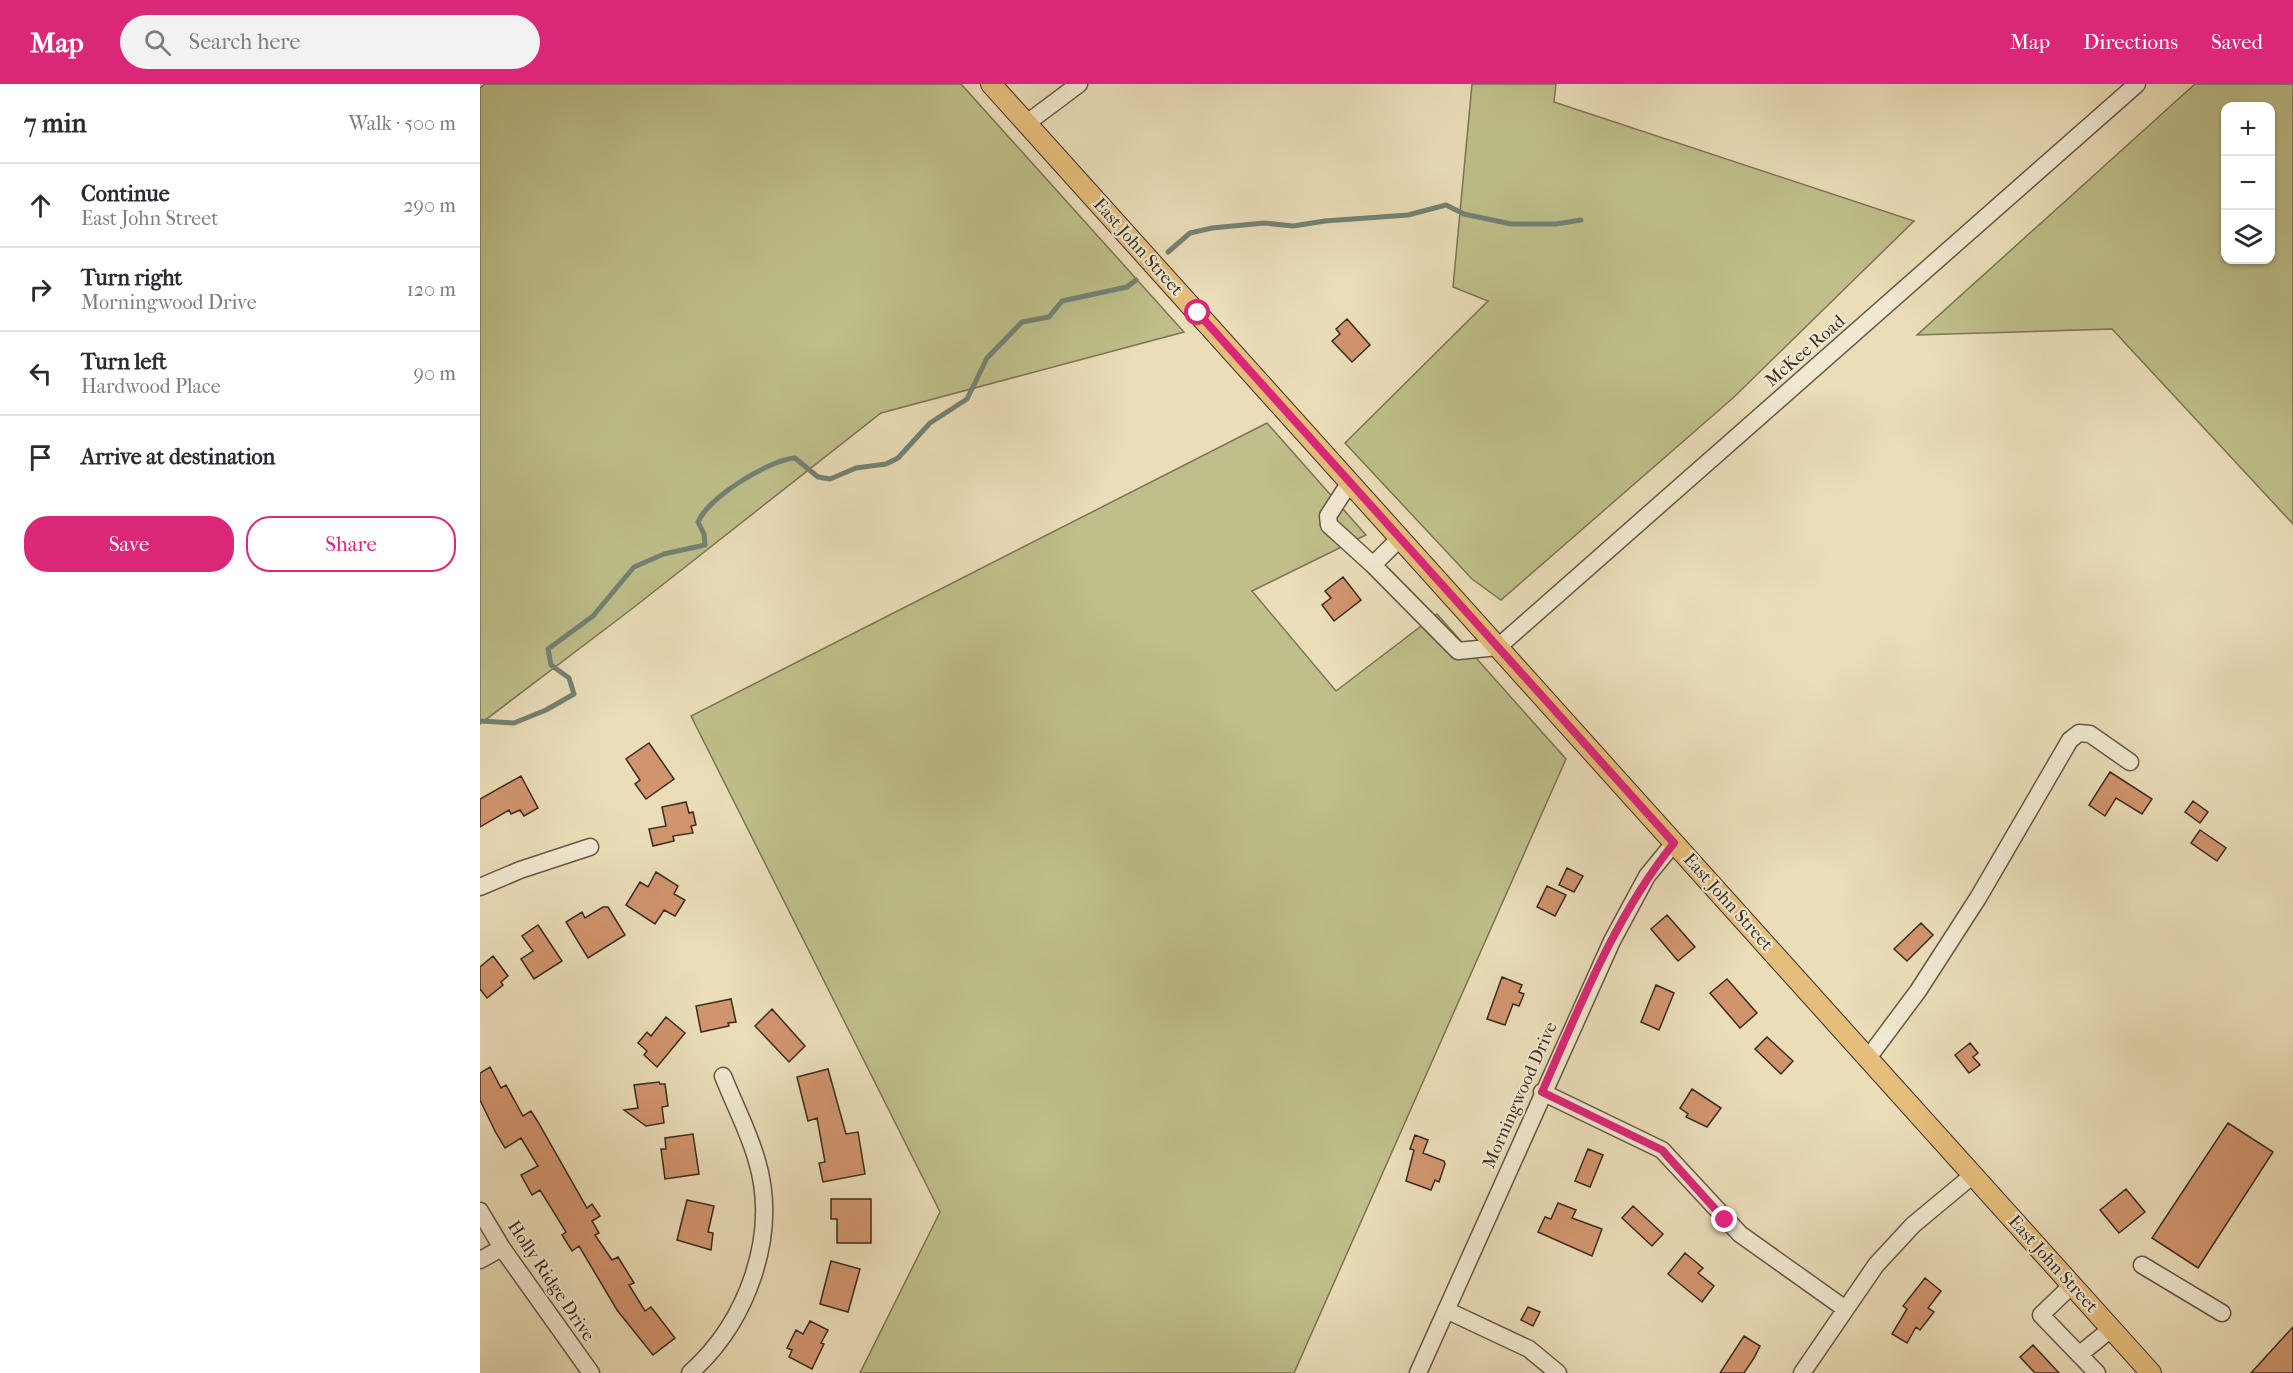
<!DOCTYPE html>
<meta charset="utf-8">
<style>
:root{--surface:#fff;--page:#f2f2f3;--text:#2b2b33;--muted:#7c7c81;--line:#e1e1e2;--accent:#db2777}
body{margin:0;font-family:"IM FELL French Canon",serif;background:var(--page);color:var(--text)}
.controls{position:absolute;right:18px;top:18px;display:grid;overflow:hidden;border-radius:12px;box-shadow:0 2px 4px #0004}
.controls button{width:54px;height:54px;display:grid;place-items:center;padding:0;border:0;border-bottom:2px solid var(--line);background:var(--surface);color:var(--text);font:30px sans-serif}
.stop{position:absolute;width:18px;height:18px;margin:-14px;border:4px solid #db2777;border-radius:50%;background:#fff}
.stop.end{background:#db2777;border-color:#fff;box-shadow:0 2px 6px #0008}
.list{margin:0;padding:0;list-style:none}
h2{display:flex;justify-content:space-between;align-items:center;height:78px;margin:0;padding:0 24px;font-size:26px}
h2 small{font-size:20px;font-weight:400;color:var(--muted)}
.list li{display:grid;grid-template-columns:39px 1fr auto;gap:18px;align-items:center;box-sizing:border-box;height:84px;padding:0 24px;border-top:2px solid var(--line)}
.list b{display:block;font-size:22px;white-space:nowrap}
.list p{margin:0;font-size:20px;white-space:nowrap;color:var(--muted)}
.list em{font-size:20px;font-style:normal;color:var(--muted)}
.actions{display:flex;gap:12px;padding:18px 24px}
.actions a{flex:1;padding:14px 0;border:2px solid var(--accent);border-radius:24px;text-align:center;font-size:21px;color:var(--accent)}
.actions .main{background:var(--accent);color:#fff}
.icon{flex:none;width:33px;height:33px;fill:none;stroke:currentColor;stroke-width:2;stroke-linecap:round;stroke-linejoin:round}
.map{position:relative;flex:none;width:1813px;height:1289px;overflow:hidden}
header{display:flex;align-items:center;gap:36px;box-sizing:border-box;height:84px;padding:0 30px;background:var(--accent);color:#fff}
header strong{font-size:28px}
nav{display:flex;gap:33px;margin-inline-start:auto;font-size:21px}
.search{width:420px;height:54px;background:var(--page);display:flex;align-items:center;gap:15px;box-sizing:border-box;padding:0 21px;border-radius:33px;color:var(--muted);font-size:22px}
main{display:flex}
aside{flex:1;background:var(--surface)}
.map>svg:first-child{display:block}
.green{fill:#bebf8a;stroke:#7d7455;stroke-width:1.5;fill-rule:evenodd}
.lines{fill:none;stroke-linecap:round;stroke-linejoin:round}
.stream{stroke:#738275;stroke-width:5}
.building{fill:#d1956e;stroke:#3c2a20;stroke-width:1.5}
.minor-casing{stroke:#685746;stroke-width:19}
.major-casing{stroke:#3c2a20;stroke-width:22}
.minor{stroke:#f1e9d1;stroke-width:16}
.major{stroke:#e5be7c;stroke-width:20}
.route{stroke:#db2777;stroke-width:8}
.labels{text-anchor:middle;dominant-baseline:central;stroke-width:4.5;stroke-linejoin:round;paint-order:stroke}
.street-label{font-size:18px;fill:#3c2a20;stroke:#f1e9d1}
</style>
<header>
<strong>Map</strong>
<div class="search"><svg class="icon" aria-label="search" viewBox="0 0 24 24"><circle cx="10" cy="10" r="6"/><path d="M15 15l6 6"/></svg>Search here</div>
<nav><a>Map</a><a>Directions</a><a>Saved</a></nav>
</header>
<main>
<aside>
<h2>7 min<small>Walk · 500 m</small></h2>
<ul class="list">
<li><svg class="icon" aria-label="ahead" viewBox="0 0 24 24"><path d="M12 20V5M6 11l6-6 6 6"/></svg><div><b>Continue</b><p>East John Street</p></div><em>290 m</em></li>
<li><svg class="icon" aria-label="right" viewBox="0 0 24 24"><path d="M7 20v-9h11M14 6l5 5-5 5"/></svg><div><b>Turn right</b><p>Morningwood Drive</p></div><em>120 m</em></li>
<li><svg class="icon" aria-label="left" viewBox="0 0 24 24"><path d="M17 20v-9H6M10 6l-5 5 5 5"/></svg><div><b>Turn left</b><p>Hardwood Place</p></div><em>90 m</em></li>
<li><svg class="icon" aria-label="arrive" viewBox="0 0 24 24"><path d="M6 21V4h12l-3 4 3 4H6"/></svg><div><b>Arrive at destination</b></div></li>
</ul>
<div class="actions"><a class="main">Save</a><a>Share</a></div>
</aside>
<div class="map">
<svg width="1813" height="1289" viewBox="0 0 1813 1289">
<rect width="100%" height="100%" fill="#eaddb8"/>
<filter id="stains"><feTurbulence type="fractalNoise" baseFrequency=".00333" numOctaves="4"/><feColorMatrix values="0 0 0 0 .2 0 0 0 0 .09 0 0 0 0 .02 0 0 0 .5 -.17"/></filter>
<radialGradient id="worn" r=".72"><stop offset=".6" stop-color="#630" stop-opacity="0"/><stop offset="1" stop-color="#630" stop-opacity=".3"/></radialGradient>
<path class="green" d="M5 0H481L704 248 401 329 153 524 0 640V4Z
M992 0H1076L1074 18 1434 137 1253 314 1021 516 992 495 865 359 1008 217 973 203Z
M1715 0H1813V440L1632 245 1437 251ZM1746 22H1790V176H1746Z
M787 339 886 451 772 507 856 607 957 530 1086 675 814 1289H380L460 1128 211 632Z"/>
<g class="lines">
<path class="stream" d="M688 168 710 149 732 144 784 139 813 142 845 137 928 131 966 121 984 130 1031 140H1076L1101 136
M0 637 34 639 66 626 94 610 89 594 71 581 68 565 113 532 154 483 184 470 225 461 224 450 218 438C228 414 288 376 315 374L338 393 350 395 376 384 406 380 418 374 450 339 487 315 507 274 542 238 569 233 582 217 647 203 656 196"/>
</g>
<path class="building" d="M867 235 890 261 872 278 852 257 860 250 856 245Z
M863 493 881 516 854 537 842 521 851 514 845 507Z
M169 659 194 695 166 715 155 700 160 696 146 675Z
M1630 688 1672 715 1662 730 1636 714 1625 732 1609 721Z
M41 692 58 724 44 732 40 726 31 730 29 726 0 743V715Z
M1713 717 1728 728 1720 739 1705 728Z
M206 718 209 729 213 728 216 741 211 742 213 749 193 752 194 757 173 762 169 745 186 742 182 723Z
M1720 746 1746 764 1737 777 1711 759Z
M1087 784 1103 792 1094 808 1079 801Z
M176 788 198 802 194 810 205 816 195 832 184 826 175 840 146 821 160 798 168 803Z
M1067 802 1086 811 1075 832 1057 823Z
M123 823H128L145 851 108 874 86 838 102 828 105 834Z
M1187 831 1215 863 1198 877 1171 845Z
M1441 839 1453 851 1427 877 1414 865Z
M58 841 82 877 54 895 41 875 53 867 42 852Z
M13 872 28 892 21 898 23 901 7 914 0 905V883Z
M1022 893 1042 901 1039 908 1044 910 1039 922 1033 920 1025 941 1007 935Z
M1247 895 1277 929 1260 944 1230 909Z
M1176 901 1194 909 1179 946 1161 938Z
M251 915 256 938 248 939 249 942 221 948 216 922Z
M292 925 325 962 309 978 275 942Z
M186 933 205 949 177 983 164 971 167 967 158 959 167 948 171 952Z
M1287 953 1313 977 1301 990 1275 965Z
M1490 959 1498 969 1493 973 1500 981 1489 989 1475 971Z
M10 983 21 1004 26 1001 43 1032 51 1027 58 1038 107 1124 112 1120 120 1132 112 1137 119 1149 115 1151 132 1176 138 1173 154 1199 149 1201 165 1227 171 1223 195 1254 173 1271 137 1226 99 1162 92 1167 82 1151 86 1148 60 1106 52 1111 41 1091 58 1082 41 1054 25 1064 16 1049 0 1016V989Z
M348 985 366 1050 378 1048 385 1090 343 1098 339 1079 345 1078 337 1034 328 1037 317 993Z
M179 998 180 1000H185L188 1022 182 1023 184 1039 166 1042 144 1026 158 1024 154 1001Z
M1212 1005 1241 1024 1227 1043 1206 1033 1208 1030 1200 1024Z
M1748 1039 1793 1068 1718 1184 1672 1154Z
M213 1050 219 1090 185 1095 181 1065H186L185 1054Z
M935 1051 948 1056 943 1069 964 1077 965 1080 959 1098 955 1096 951 1106 926 1097 934 1066 930 1065Z
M1108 1065 1123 1071 1110 1103 1095 1097Z
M1646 1105 1665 1128 1639 1149 1620 1126Z
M351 1115H391V1159H357V1135H351Z
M207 1116 234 1122 228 1148 233 1149 231 1166 197 1156Z
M1078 1119 1096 1126 1092 1134 1122 1145 1112 1172 1058 1148 1065 1133 1071 1135Z
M1153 1122 1183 1150 1172 1162 1142 1134Z
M1205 1169 1223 1184 1218 1189 1234 1202 1222 1218 1188 1190Z
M351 1177 380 1185 368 1228 340 1220Z
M1445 1194 1461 1207 1448 1224 1454 1228 1440 1246 1436 1243 1427 1259 1412 1250 1427 1225 1423 1222Z
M1048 1223 1060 1228 1053 1242 1041 1236Z
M330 1237 348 1246 341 1259 344 1260 332 1285 309 1273 312 1266 307 1264 316 1246 323 1250Z
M1813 1243V1289H1771Z
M1264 1252 1280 1262 1274 1274 1264 1289H1240Z
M1553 1261 1579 1289H1555L1540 1273Z"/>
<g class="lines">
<defs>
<path id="minor" d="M547 39 599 0
M870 398 848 432 849 441 893 481
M919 455 893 481 978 567 1018 563 1657 0
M0 803 40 786 110 763
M1388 974 1438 907 1498 814 1590 656 1599 649 1610 650 1650 678
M1062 1008 1182 1066 1260 1150 1364 1224
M0 1127 22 1164 111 1289
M0 1176 22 1164
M1662 1181 1742 1229
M1592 1201 1561 1231 1617 1289
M966 1226 1049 1265 1078 1289
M1600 1270 1631 1245
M210 1289C267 1238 299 1152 277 1077 269 1048 254 1020 243 992
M938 1289 1132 857 1167 792 1194 759
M1322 1289 1396 1181 1433 1141 1493 1091"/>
<path id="major" d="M511 0 1671 1289"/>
</defs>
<use href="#minor" class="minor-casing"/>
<use href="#major" class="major-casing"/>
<use href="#minor" class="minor"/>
<use href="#major" class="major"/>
</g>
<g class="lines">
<path class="route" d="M718 229 1194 759C1135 832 1100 922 1062 1008L1182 1066 1245 1136"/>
</g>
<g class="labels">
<g class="street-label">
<text transform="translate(658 163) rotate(48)">East John Street</text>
<text transform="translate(1325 267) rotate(-41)">McKee Road</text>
<text transform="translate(1248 818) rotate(48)">East John Street</text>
<text transform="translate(1040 1011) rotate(-66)">Morningwood Drive</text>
<text transform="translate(1573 1180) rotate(48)">East John Street</text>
<text transform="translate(71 1197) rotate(56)">Holly Ridge Drive</text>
</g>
</g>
<rect width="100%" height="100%" filter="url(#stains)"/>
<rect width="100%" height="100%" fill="url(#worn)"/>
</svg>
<div class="controls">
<button>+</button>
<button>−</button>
<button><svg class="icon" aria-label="layers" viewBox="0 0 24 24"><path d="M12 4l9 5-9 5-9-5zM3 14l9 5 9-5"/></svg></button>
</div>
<div class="stop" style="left:718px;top:229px"></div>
<div class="stop end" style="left:1245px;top:1136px"></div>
</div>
</main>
